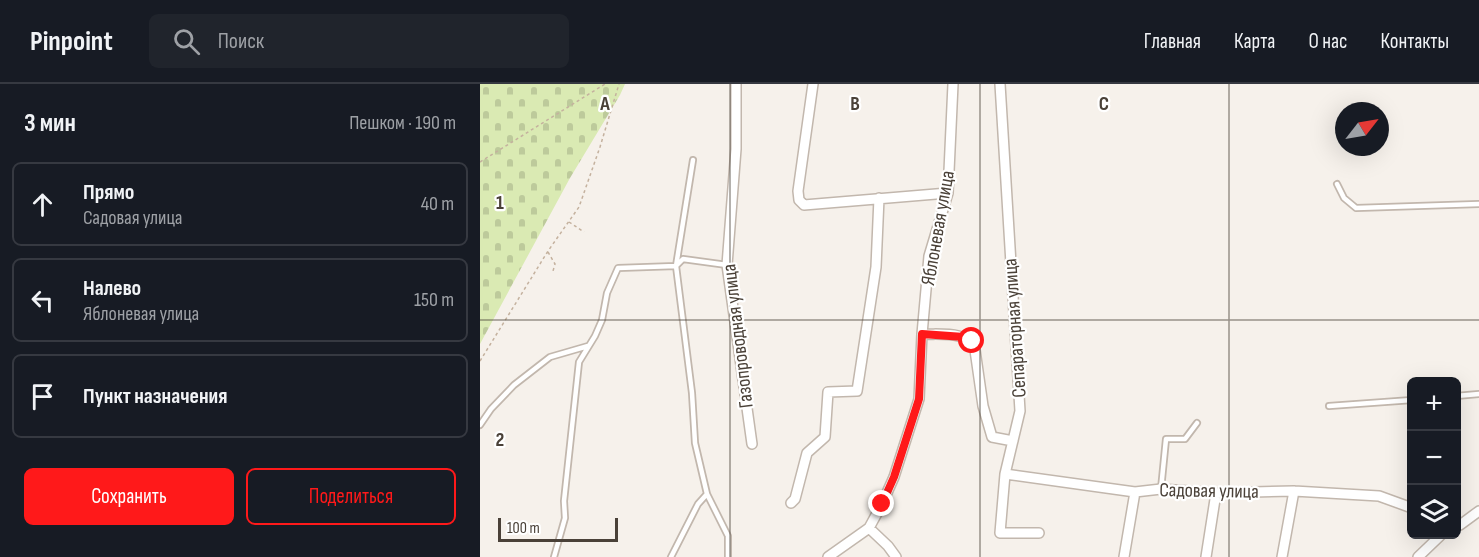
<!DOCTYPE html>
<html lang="ru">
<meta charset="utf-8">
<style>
:root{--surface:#171b24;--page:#20242c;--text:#f1f3f6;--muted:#9ea1a6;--line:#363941;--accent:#ff191a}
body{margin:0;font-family:"Sofia Sans Condensed",sans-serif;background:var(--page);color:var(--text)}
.controls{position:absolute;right:18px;bottom:18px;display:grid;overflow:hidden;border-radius:9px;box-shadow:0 6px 24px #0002}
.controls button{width:54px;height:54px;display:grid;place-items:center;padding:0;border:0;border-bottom:2px solid var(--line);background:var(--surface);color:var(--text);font:30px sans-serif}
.compass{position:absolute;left:855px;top:18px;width:54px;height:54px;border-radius:50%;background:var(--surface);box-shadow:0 6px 24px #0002;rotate:59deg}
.scale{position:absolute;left:18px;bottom:15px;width:120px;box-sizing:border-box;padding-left:6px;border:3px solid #4a4138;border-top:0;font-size:16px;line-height:21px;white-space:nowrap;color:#4a4138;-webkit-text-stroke:4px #fff;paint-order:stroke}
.stop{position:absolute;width:18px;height:18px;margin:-14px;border:4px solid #ff191a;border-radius:50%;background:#fff}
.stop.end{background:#ff191a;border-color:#fff;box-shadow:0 2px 6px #0008}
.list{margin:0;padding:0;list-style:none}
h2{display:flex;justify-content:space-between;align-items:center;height:78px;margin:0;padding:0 24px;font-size:26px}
h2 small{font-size:20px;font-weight:400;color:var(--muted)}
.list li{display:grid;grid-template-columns:39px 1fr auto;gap:18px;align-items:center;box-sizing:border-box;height:84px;margin:0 12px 12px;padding:0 12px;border:2px solid var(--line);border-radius:9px}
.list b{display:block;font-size:22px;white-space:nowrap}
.list p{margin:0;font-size:20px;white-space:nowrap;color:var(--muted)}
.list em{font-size:20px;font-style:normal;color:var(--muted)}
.actions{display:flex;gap:12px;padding:18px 24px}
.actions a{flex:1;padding:14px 0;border:2px solid var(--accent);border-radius:9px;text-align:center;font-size:21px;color:var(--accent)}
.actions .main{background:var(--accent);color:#fff}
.icon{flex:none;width:33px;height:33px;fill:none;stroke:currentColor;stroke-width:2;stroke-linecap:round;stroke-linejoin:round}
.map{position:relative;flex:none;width:999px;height:473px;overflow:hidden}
header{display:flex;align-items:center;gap:36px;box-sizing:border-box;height:84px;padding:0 30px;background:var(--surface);border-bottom:2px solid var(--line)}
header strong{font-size:28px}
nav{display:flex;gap:33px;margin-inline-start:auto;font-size:21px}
.search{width:420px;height:54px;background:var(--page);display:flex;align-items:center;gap:15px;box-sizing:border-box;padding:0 21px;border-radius:9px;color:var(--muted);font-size:22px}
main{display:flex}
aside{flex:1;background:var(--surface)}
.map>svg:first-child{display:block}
.cemetery{fill:url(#cemetery-stones)}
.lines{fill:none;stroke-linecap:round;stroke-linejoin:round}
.lane-casing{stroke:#c2b7ad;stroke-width:8}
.street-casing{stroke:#c2b7ad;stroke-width:12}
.path{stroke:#c4b19e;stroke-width:1.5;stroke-dasharray:3 3;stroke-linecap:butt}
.lane{stroke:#fff;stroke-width:4.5}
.street{stroke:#fff;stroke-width:9}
.route{stroke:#ff191a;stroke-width:8}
.grid{fill:none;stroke:#4a4138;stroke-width:1.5;stroke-opacity:0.55}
.labels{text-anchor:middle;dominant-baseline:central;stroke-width:4.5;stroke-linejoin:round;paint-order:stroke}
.street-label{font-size:20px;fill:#4a4138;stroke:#fff}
.grid-label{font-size:20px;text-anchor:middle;font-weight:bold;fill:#4a4138;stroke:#fff;stroke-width:4.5;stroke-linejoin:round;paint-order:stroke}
</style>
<header>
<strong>Pinpoint</strong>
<div class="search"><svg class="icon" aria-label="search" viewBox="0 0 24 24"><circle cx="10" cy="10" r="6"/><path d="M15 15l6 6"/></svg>Поиск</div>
<nav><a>Главная</a><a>Карта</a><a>О нас</a><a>Контакты</a></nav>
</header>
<main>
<aside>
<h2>3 мин<small>Пешком · 190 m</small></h2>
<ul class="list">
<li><svg class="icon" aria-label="ahead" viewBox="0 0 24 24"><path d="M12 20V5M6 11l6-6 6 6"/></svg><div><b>Прямо</b><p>Садовая улица</p></div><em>40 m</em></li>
<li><svg class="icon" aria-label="left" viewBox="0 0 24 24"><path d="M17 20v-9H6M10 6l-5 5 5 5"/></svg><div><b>Налево</b><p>Яблоневая улица</p></div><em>150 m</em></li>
<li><svg class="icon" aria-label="arrive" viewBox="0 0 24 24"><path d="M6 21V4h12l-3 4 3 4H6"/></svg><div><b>Пункт назначения</b></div></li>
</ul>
<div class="actions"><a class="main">Сохранить</a><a>Поделиться</a></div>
</aside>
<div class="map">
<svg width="999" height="473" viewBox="0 0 999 473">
<defs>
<pattern id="cemetery-stones" width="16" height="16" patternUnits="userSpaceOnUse" patternTransform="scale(1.5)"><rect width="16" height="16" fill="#daeab3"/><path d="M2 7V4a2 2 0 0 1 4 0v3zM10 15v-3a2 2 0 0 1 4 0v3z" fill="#bdca9b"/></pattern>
</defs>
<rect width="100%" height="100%" fill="#f6f1eb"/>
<path class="cemetery" d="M0 0H145L140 11 90 94 0 260Z"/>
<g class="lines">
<defs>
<path id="lane" d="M213 76 196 182 212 309 215 359 227 410 248 452V473
M857 100 864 114 876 124 999 120
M976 312 999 310
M849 322 932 316
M0 341 11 325 34 301 70 273 108 262
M681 405 686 355H705L717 339
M74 473 85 434 84 417 99 278 115 252 122 236 127 209 138 184 196 182 203 175 247 181
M191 473 218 420 227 410"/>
<path id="street" d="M256 0V65L247 181 272 360
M333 0 318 107 319 116 324 121 468 109
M520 0 540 327 525 390 520 449H559
M442 250C460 251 488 246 495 266L503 322 512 353 533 357
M525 390 655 408 681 405 736 409 814 407 899 412 932 424
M311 419 315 415 327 369 345 353 348 308 377 307 396 183 399 114
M976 440 980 441 999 427
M389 444 408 462 416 473
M348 473 389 444 402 420 414 393 439 315 442 250 449 172 468 109 473 0
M644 473 655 408
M726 473 736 409
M802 473 814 407
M938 473 962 450"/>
</defs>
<use href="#lane" class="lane-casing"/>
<use href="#street" class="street-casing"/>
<path class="path" d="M0 78 125 0
M89 138 104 148
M68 168 75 180 73 187
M0 277 68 167 99 123 120 63 139 0"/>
<use href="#lane" class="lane"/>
<use href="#street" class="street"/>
</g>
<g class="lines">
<path class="route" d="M402 420 414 393 439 315 442 250 484 253 492 257"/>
</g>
<path class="grid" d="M250 0V473M500 0V473M749 0V473M0 236H999"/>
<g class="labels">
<g class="street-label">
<text transform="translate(458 144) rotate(-80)">Яблоневая улица</text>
<text transform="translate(535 244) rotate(-94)">Сепараторная улица</text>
<text transform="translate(258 252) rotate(-97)">Газопроводная улица</text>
<text transform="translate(729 407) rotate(1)">Садовая улица</text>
</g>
</g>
<g class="grid-label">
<text x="125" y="26">A</text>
<text x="375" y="26">B</text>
<text x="624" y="26">C</text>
<text x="20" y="125">1</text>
<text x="20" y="362">2</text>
</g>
</svg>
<div class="controls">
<button>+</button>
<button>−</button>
<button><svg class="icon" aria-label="layers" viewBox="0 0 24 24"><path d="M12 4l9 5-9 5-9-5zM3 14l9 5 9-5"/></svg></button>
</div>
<svg class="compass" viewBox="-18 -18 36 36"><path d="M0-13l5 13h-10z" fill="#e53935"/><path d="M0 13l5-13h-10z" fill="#9ea1a6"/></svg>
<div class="scale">100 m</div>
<div class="stop" style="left:492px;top:257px"></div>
<div class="stop end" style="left:402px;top:420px"></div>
</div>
</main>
